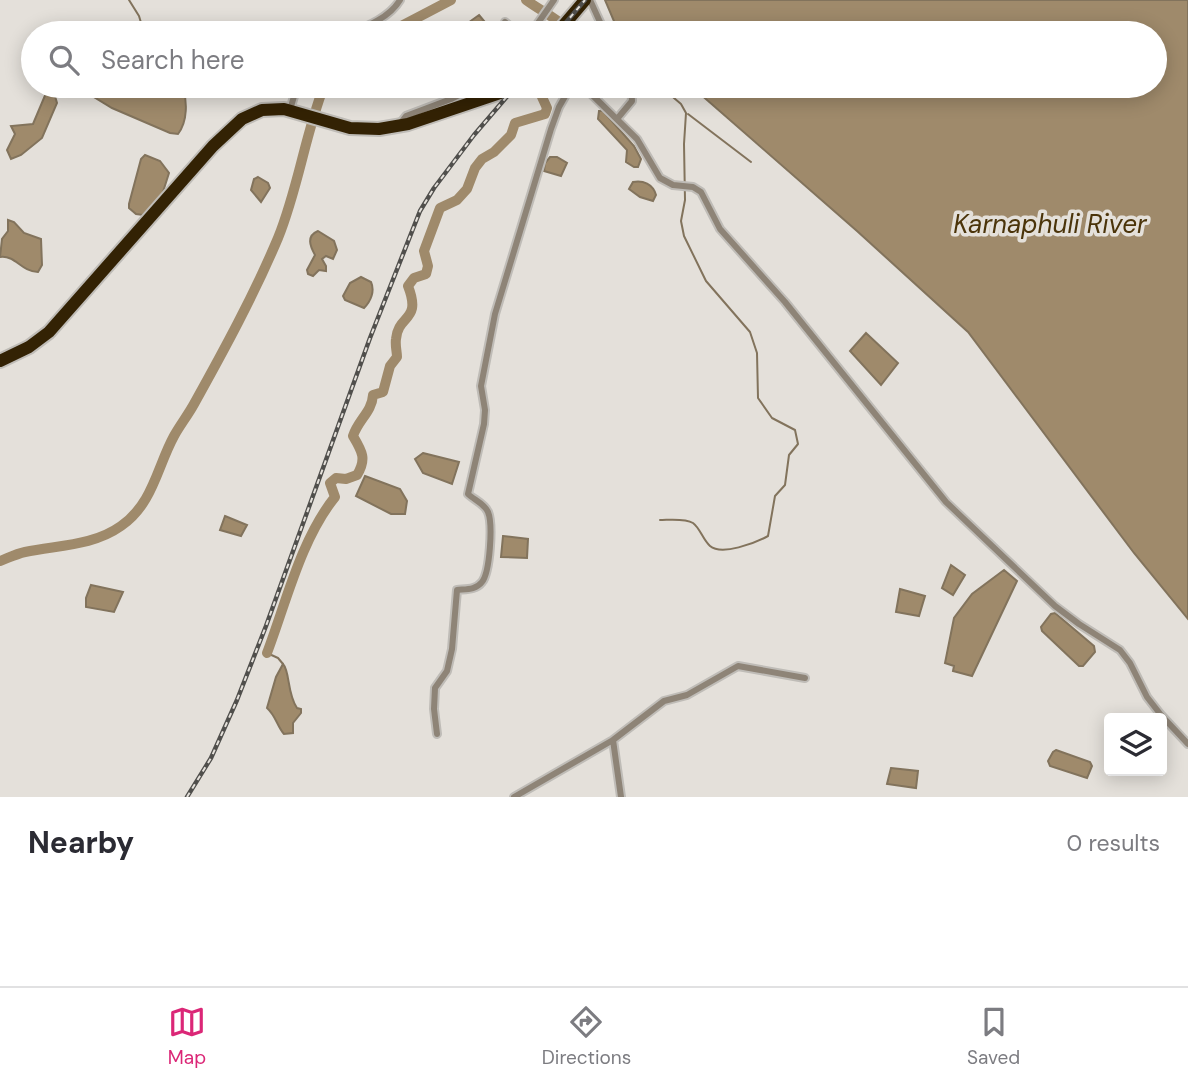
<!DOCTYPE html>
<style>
:root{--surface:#fff;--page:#f2f2f3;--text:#2b2b33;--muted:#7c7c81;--line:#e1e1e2;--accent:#db2777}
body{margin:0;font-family:"DM Sans",sans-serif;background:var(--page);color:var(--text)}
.controls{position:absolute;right:21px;bottom:21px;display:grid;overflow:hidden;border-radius:7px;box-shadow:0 4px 18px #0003}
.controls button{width:63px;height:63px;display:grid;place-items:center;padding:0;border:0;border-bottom:2px solid var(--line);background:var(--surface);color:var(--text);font:35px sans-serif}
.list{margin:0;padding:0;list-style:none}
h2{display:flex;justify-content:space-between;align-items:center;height:91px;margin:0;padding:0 28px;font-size:30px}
h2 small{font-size:23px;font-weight:400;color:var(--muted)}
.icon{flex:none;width:38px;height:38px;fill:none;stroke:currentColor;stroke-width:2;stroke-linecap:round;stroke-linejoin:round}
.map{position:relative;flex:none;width:1188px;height:797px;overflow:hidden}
.search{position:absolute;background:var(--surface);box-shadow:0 4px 18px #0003;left:21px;right:21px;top:21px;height:77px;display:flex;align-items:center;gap:18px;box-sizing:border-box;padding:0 24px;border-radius:38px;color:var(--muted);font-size:26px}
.sheet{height:189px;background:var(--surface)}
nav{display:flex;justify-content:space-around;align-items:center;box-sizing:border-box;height:98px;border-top:2px solid var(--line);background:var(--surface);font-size:19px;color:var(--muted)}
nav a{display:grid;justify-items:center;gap:4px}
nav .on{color:var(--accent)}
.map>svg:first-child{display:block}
.water{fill:#9f8a6b;stroke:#82735c;stroke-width:2}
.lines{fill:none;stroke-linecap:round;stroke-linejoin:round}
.stream{stroke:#82735c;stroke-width:2}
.river{stroke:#9f8a6b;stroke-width:10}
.street-casing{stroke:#bfbcb7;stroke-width:10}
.highway-casing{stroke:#bfbcb7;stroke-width:16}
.street{stroke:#8e8477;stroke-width:6}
.highway{stroke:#332204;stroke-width:12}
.rail-casing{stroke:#504f4c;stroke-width:4.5}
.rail{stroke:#e4e0da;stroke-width:2;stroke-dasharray:5;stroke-linecap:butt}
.labels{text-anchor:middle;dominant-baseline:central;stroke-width:7;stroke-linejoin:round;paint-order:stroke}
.water-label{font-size:26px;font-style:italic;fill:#4b340a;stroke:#e4e0da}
</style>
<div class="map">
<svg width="1188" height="797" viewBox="0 0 1188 797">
<rect width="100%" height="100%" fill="#e4e0da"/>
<path class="water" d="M605 0H1188V619L1134 553 968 332 857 231 691 86H1155V33H619Z
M479 15 494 33H454Z
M49 86H52L57 103 42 138 21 155 11 159 7 150 15 134 11 126 33 124Z
M98 86H183C187 101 188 121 178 134L170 133 112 108 94 97Z
M599 111H603L634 146 641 159 638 167H634L626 162 627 150 598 119Z
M145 155 160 161 169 173 162 195 143 215 136 214 129 208V204L141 159Z
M550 157H557L567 163 561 176 544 171 545 163Z
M258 177 268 183 270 188 261 202 251 190 254 179Z
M633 182C643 180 653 184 656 195L653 201 640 197 629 189Z
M8 220 14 222 24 233 41 239 42 265 38 272C20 271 16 255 0 257L2 239 8 231Z
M318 231 334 241 337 250 333 259 326 256 322 259 326 266V271L319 270 313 276 308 274 307 270 315 255C310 246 306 236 318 231Z
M361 277 371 282C375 291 371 301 364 308L345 300 343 296 350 283Z
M866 333 898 363 881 385 850 351Z
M423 453 459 462 452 484 423 473 415 459Z
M365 476 400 489 407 501 405 514H391L356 496Z
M225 516 247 525 241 536 220 530Z
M503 536 528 539 527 558 501 557Z
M951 565 965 575 953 595 942 588Z
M1004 570 1017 581 972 676 953 671 954 666 945 663 954 618 972 594Z
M91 585 123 592 114 612 86 607V598Z
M900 589 925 596 919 616 896 612Z
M1055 613 1094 646 1095 652 1083 666H1079L1042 631 1041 627 1051 614Z
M283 664C290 671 287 694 297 708L301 709V713L293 723V733L284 734C277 726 276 716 267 708L276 677Z
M1056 750 1090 762 1092 766 1087 778 1050 766 1048 761 1053 752Z
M891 768 918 771 916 788 887 784Z"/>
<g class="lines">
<path class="stream" d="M129 0 139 16 142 26
M688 114 751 162
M660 520C669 520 685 518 693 523 700 528 703 540 710 546 722 556 755 543 768 536L775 496 785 485 789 455 798 444 795 430 772 418 758 398 757 353 750 332 706 281 684 236 681 221 685 200 684 144 686 113 681 104 660 86
M267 653 278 658 283 664"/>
<path class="river" d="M526 0C541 11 560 20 572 33
M388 33 451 0
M0 561C8 558 16 554 25 552 58 545 93 546 121 526 153 504 157 467 174 436 180 425 188 415 194 404 224 350 254 295 278 238 298 189 305 135 324 86
M267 653C286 603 301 539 335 497L330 483 336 478 346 479 357 475C367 459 362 451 353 436 358 420 372 412 373 395L383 392 390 366 397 357C397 352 395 345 396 339 398 314 422 322 408 286L414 278 426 274 428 266 424 251 440 208 457 200 467 189 475 168 482 159 494 152 511 135 515 123 545 114 547 108 542 97 548 86"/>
<defs>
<path id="street" d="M590 0 605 33
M505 22 518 33
M351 33C368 26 390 17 400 0
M531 33 554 0
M541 33H551
M583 86 637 139 660 178 673 185 693 187 701 192 720 229 785 302 946 502 1055 606 1079 624 1120 650 1130 663 1147 697 1161 715 1188 744
M290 110 297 86
M617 119 632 101 631 86
M399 125 406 116 451 99 477 86
M437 734 434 709 435 688 447 671 452 649 457 590C466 589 476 590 482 582 490 572 493 524 488 512 484 503 474 500 468 494L484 424 485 410 481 386 495 314 551 129 559 107 571 86
M613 740 621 797
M514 797 613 740 664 701 687 695 738 666 805 678"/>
<path id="highway" d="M557 33 585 0
M0 361 29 347 49 332 213 146 242 119 262 110 284 109 350 128 379 129 408 124 506 91 513 86"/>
</defs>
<use href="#street" class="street-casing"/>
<use href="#highway" class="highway-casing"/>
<use href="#street" class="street"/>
<use href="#highway" class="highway"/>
<defs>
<path id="rail" d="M557 33 585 0
M187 797 211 758 237 700 266 626 370 338 420 211 434 188 474 135 516 86"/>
</defs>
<use href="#rail" class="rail-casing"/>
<use href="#rail" class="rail"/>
</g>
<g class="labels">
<g class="water-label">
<text x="1050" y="224">Karnaphuli River</text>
</g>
</g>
</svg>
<div class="controls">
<button><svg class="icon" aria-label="layers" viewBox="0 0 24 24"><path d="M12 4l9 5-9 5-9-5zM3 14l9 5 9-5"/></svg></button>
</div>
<div class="search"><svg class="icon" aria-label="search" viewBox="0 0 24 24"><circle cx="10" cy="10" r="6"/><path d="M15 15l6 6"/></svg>Search here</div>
</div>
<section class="sheet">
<h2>Nearby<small>0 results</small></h2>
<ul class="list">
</ul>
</section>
<nav>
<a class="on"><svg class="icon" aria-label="map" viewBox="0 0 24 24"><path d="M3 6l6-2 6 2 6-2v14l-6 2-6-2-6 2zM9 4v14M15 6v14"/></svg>Map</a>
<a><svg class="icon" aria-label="directions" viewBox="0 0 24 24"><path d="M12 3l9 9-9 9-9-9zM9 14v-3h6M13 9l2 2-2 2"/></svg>Directions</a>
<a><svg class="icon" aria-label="saved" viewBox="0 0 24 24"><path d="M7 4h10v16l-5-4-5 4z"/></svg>Saved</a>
</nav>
